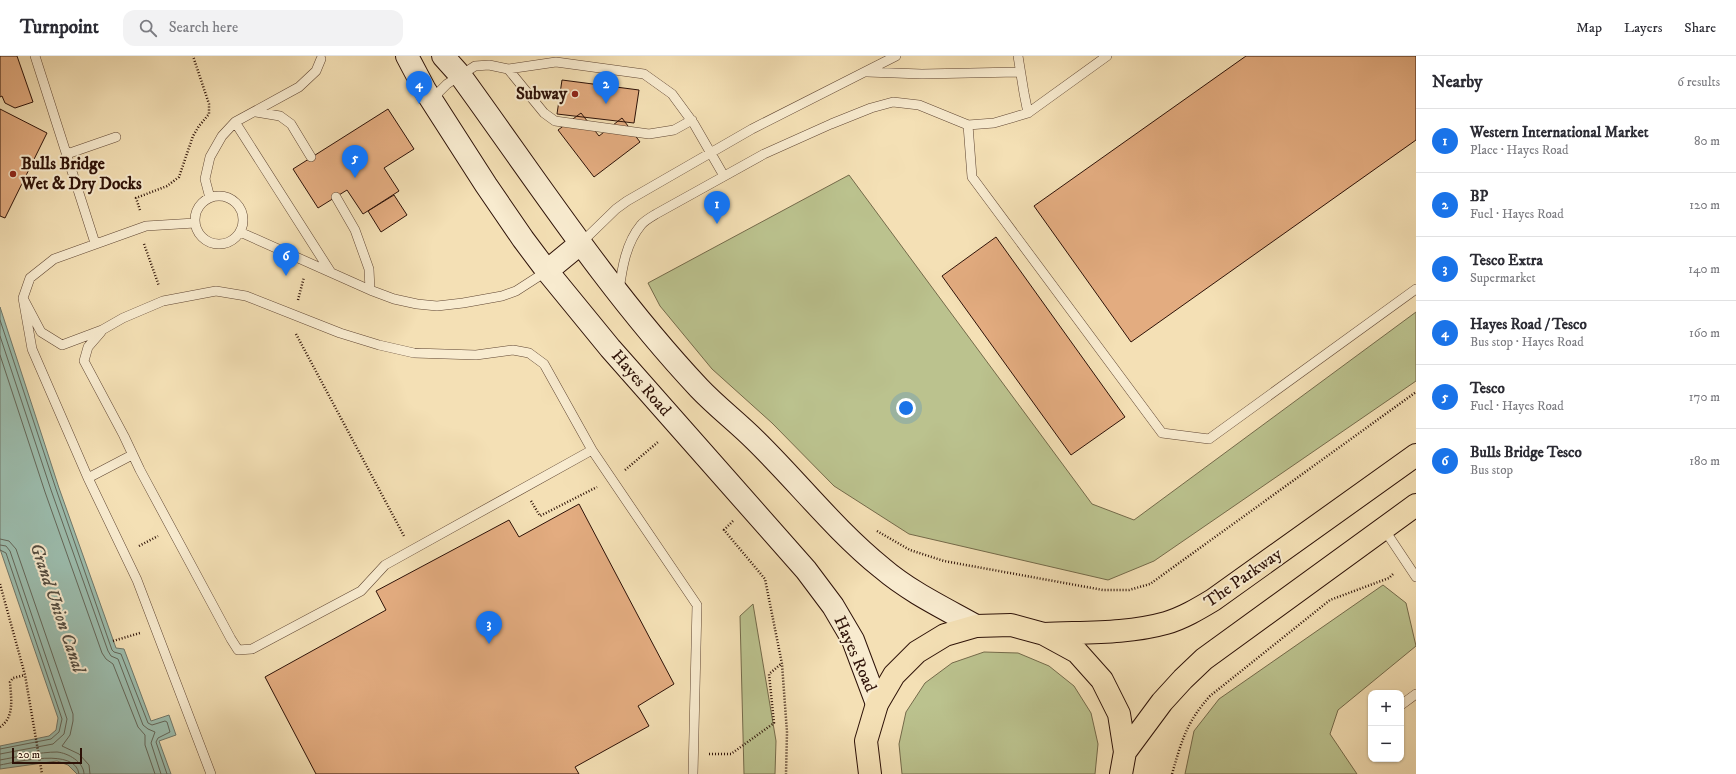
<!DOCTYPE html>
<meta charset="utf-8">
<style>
:root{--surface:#fff;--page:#f2f2f3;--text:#2b2b33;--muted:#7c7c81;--line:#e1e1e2;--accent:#1a73e8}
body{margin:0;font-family:"IM FELL DW Pica",serif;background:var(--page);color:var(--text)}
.controls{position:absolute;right:12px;bottom:12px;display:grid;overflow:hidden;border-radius:8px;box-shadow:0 1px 3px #0004}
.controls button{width:36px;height:36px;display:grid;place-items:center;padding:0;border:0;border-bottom:1px solid var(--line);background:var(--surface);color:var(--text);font:20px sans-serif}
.scale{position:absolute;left:12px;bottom:10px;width:70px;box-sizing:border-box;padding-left:4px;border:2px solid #2d1107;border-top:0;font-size:11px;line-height:14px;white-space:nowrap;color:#2d1107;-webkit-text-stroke:3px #f8ebcf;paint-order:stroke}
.you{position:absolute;left:906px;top:352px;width:14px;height:14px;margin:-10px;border:3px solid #fff;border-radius:50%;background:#1a73e8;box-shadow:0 0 0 6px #1a73e833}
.badge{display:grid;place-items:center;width:26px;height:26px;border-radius:50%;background:var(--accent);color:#fff;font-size:13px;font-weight:700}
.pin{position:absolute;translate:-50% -33px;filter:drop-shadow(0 1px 2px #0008)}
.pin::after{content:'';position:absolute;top:21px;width:14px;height:12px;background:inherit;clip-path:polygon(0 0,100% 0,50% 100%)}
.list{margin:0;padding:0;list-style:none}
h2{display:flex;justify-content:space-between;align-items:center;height:52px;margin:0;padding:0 16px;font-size:17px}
h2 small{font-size:13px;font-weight:400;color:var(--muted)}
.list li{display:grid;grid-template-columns:26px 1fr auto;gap:12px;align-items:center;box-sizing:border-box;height:64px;padding:0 16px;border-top:1px solid var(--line)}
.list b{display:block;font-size:15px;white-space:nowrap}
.list p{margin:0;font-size:13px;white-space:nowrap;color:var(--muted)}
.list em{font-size:13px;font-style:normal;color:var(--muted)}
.icon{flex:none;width:22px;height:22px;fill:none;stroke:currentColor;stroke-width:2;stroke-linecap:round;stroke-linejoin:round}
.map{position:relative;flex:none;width:1416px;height:718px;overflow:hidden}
header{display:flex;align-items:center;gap:24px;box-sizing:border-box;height:56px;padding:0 20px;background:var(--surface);border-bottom:1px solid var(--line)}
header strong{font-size:19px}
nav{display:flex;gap:22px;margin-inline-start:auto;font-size:14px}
.search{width:280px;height:36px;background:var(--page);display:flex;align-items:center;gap:10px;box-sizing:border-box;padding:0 14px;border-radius:12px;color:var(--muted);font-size:15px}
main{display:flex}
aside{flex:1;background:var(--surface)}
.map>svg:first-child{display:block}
.green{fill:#bbc28e;stroke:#746a4a}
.water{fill:#9cbdae;stroke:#70786b}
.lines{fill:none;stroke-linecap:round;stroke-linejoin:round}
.shore{stroke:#64675a;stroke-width:1}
.building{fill:#e3ac80;stroke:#2d1107}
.lane-casing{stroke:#5f4532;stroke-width:10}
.secondary-casing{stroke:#2d1107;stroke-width:24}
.highway-casing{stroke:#2d1107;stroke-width:24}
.path{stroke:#2d1107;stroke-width:2.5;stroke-dasharray:1 2;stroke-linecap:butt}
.lane{stroke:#f8ebcf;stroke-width:9}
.secondary{stroke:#f8ebcf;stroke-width:22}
.highway{stroke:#f4e0b5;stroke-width:22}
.poi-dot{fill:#8f2418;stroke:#f8ebcf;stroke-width:1.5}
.labels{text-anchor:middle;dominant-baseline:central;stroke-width:4;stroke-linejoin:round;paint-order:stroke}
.poi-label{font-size:17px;font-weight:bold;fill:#2d1107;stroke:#f8ebcf;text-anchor:end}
.street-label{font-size:17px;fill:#2d1107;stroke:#f8ebcf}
.water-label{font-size:18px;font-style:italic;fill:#544d41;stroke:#f8ebcf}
</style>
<header>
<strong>Turnpoint</strong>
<div class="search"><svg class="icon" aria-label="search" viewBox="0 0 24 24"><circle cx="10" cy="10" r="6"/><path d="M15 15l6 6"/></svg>Search here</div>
<nav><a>Map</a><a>Layers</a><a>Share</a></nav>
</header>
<main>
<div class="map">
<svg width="1416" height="718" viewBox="0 0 1416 718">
<rect width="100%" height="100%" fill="#f4e0b5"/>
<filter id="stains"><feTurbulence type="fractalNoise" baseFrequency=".005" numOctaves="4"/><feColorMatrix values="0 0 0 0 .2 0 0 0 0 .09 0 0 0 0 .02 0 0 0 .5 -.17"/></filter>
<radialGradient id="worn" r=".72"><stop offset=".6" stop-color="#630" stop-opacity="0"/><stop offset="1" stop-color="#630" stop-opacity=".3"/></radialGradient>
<path class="green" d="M849 119 1092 448 1134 464 1416 256V325L1154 505 1108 524 909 478 834 430 772 367 712 313 660 250 648 227Z
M1383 529 1406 547 1416 590 1338 654 1330 678 1357 718H1185L1194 675 1219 643Z
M753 548 776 685 775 718H744L740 560Z
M984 596 1018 597 1049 610 1074 630 1091 657 1098 688 1095 718H902L899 688 906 656 925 627 952 607Z"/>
<path class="water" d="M0 251 59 432 116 592 124 593 151 665 169 659 176 679 159 685 171 718H77L68 709 57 705 0 713V690L49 680 56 674 58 662 0 493Z"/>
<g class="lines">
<path class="shore" d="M0 264 56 433 112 594 114 596 121 598 148 667 152 669 165 665 167 666 170 676 158 682 156 686 167 718
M0 280 51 434 108 595 111 600 118 603 143 669 148 673 155 676 151 687 161 718
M0 299 45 436 102 597 106 603 113 608 138 671 145 679V689L155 718
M0 483 9 485 16 493 73 658V665L70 679 62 690 79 698 89 709 90 718
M0 489 6 490 10 495 67 663 64 678 53 688 0 698
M0 494 6 497 62 663 59 676 51 683 0 693
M0 704C16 701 41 696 57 696 68 697 84 706 84 718
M0 709C17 706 76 691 79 718"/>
</g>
<path class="building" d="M0 0H17L33 46 15 52 5 47 2 40 0 41Z
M1246 0H1416V84L1131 286 1034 150Z
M562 24 639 34 634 67 557 58Z
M0 53 47 77 5 162 0 160Z
M388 53 414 93 384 112 399 135 363 158 347 134 318 152 293 113Z
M581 57 599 80 622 62 640 86 594 121 558 74Z
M394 139 407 159 381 176 368 155Z
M996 181 1125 361 1071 399 942 220Z
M579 448 674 628 638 650 649 670 575 711 579 718H316L265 621 386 554 376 535 509 464 519 481Z"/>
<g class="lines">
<defs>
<path id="lane" d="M35 0 95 187
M1018 0 1024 37 1028 57
M508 13 544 57 555 65 649 78 674 74 692 64
M867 16 922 18 1020 16
M434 47 439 36 447 28 475 10 489 9 508 13 556 6 644 18 672 38 694 68 724 120
M256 56 280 60 291 68 311 101
M235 66 330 215
M968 69 972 121 1162 377 1209 383 1416 233
M67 98 116 81
M195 164a24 24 0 1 1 48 0a24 24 0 1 1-48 0Z
M336 141 355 174 369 213 370 234
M210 142 205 123 210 101 222 80 235 66 299 31 316 15 321 3
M195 167 146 170 54 203 30 222 23 242 32 293 88 422 137 524 211 718
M240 176 370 234 394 243 417 248 437 250 463 247 502 240 516 235 547 215
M581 187 616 153 627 145 752 73 896 0
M619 235C622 212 626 187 641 169 644 165 651 161 656 158L764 98 831 68 871 52 893 46 919 49 968 69 994 67 1028 57 1107 0
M23 242 41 276 62 289 102 274 123 262 163 245 216 235 246 240 340 277 379 289 414 297 476 299 513 294 529 297 544 308 592 394 697 549 693 718
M101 276 88 291 84 305 124 380 140 414 231 583 238 594 252 593 361 535 385 509 592 394
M88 422 132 399
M1384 473 1416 521
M1401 649 1416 638"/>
<path id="secondary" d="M407 0 425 34 486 129 523 183 547 215 610 292 806 514 833 550 853 584 877 648
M443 0 460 19C537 125 609 236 699 332 717 351 737 366 755 384 798 426 835 474 882 512 910 536 944 552 976 570
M547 215 581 187"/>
<path id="highway" d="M1044 578C1084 576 1127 578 1166 567 1183 562 1198 553 1213 544L1416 399
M1125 696 1162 646 1183 623 1204 603 1416 449
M870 718 866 685 877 648 894 619 917 596 945 579 976 570 1011 569 1044 578 1077 596 1102 624 1119 658 1125 696 1121 718"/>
</defs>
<use href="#lane" class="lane-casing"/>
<use href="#secondary" class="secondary-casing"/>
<use href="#highway" class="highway-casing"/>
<path class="path" d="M140 154 136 142 167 130 179 121 193 80 199 70 209 58V48L193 0
M144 188 159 230
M298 244 304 221
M296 278 404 480
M625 414 658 386
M531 445 540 460 597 431
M733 465 724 474 765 523 782 608 787 676 786 718
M877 475 910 494 944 505 1103 534H1129L1150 528 1416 336
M139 490 158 480
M0 528 25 619 42 718
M113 585 140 577
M0 671C15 661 11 642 10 626L13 622 25 619
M709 698H731L774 667 769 618 781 608
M1172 718C1182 684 1186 667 1210 640L1330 544 1389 522 1394 517"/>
<use href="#lane" class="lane"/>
<use href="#secondary" class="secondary"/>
<use href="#highway" class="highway"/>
</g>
<g class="poi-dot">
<circle cx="575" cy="38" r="4"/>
<circle cx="13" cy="118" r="4"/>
</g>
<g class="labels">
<g class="poi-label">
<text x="567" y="38">Subway</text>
<text x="21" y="108" text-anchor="start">Bulls Bridge<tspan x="21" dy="20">Wet &amp; Dry Docks</tspan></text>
</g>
<g class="street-label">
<text transform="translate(641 327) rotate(49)">Hayes Road</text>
<text transform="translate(1243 522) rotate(-35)">The Parkway</text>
<text transform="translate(855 598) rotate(66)">Hayes Road</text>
</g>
<g class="water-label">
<text transform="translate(57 552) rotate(71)">Grand Union Canal</text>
</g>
</g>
<rect width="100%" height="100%" filter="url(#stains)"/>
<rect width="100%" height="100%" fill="url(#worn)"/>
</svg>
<div class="controls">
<button>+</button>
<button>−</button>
</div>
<div class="scale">20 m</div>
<div class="you"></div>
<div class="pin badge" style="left:717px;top:168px">1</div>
<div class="pin badge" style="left:606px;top:48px">2</div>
<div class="pin badge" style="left:489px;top:588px">3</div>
<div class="pin badge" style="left:419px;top:48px">4</div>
<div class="pin badge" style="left:355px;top:122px">5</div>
<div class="pin badge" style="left:286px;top:220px">6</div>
</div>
<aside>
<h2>Nearby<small>6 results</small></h2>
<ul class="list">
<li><span class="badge">1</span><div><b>Western International Market</b><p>Place · Hayes Road</p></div><em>80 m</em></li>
<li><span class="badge">2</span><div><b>BP</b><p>Fuel · Hayes Road</p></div><em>120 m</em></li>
<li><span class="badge">3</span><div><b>Tesco Extra</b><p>Supermarket</p></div><em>140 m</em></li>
<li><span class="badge">4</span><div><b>Hayes Road / Tesco</b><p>Bus stop · Hayes Road</p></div><em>160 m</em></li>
<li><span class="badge">5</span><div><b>Tesco</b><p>Fuel · Hayes Road</p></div><em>170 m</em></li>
<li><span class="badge">6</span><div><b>Bulls Bridge Tesco</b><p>Bus stop</p></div><em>180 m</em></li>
</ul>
</aside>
</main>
